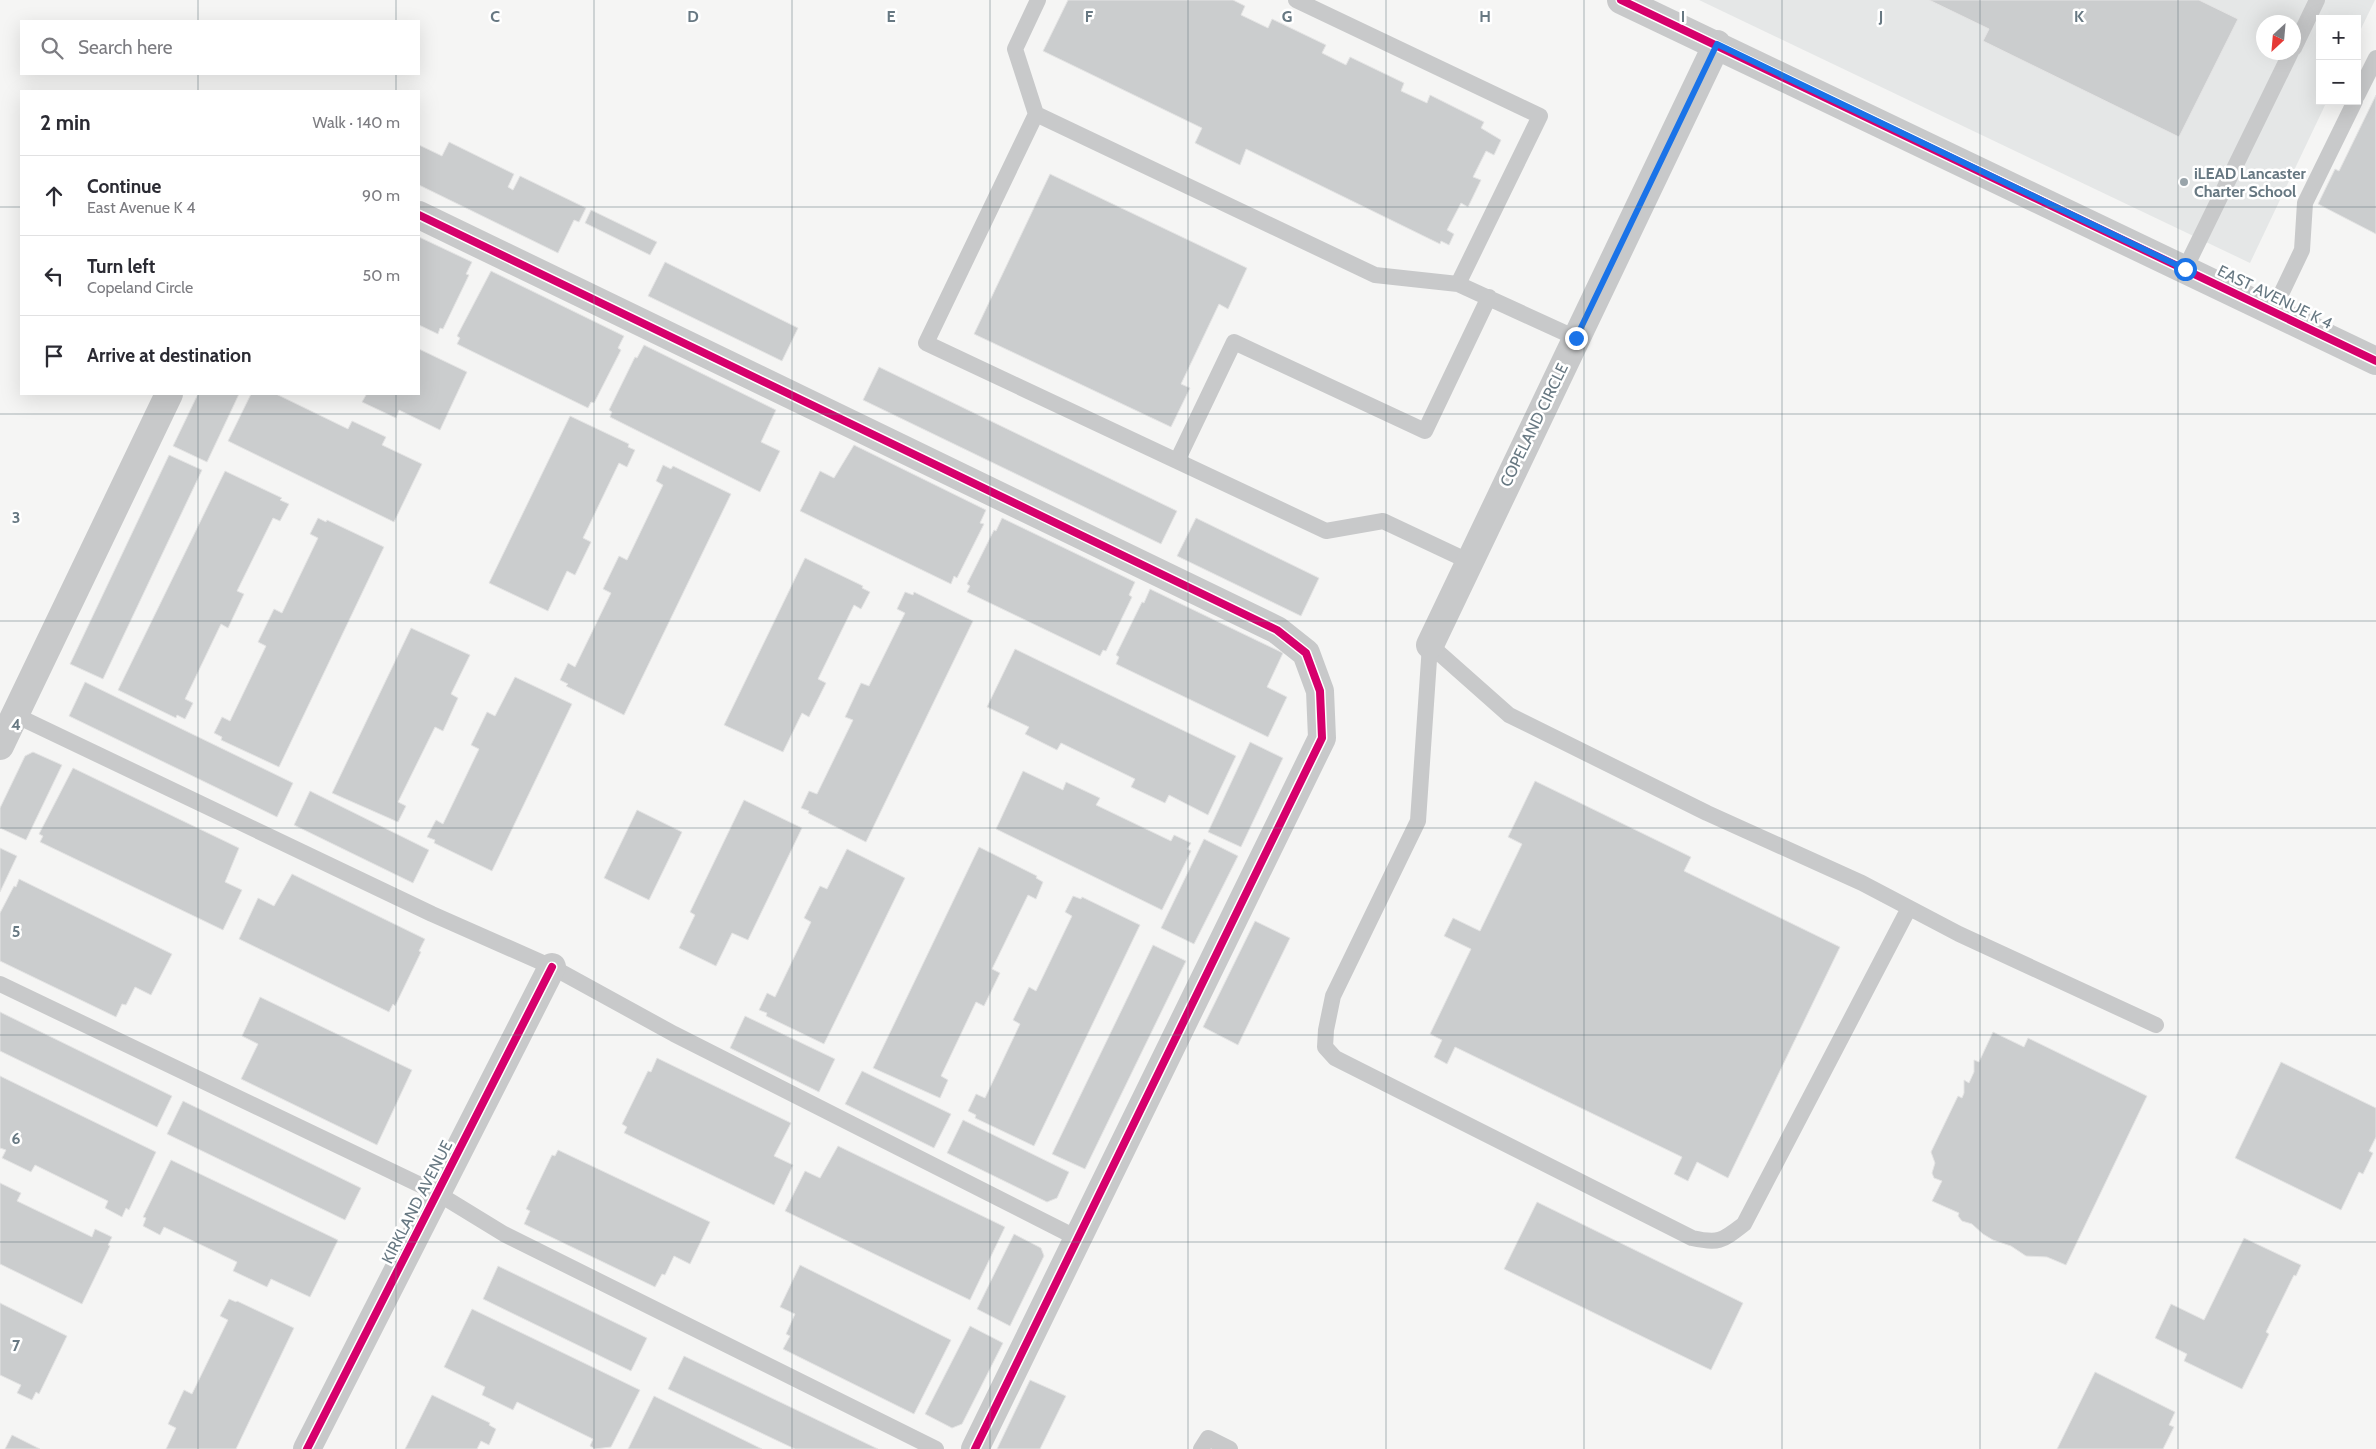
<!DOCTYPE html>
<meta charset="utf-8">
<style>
:root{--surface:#fff;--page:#f2f2f3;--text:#2b2b33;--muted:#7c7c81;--line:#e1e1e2}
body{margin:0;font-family:Cabin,sans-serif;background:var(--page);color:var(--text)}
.controls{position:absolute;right:15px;top:15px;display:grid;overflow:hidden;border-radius:0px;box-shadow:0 5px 20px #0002}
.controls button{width:45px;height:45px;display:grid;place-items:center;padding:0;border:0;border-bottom:1px solid var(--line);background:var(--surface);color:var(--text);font:25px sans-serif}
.compass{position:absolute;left:2256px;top:15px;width:45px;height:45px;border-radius:50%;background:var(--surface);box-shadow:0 5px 20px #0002;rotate:206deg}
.stop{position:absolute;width:15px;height:15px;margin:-11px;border:4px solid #1a73e8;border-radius:50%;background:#fff}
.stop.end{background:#1a73e8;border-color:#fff;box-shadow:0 1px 5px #0008}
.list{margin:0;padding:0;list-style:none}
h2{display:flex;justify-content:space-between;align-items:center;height:65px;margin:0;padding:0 20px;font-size:21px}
h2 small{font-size:16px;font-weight:400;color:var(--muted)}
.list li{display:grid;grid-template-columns:32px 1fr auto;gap:15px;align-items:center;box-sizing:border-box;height:80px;padding:0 20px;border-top:1px solid var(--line)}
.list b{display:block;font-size:19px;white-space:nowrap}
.list p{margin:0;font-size:16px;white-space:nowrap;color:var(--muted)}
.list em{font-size:16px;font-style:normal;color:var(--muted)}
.icon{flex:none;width:28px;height:28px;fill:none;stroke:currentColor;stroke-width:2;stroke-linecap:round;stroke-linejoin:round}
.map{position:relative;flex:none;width:2376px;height:1449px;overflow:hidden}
.search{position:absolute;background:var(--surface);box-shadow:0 5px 20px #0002;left:20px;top:20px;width:400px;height:55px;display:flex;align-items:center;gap:12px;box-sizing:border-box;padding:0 18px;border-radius:0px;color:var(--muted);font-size:19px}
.panel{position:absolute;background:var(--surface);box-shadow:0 5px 20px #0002;left:20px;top:90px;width:400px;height:305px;border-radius:0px}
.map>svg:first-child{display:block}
.built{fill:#e5e7e7;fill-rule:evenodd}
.building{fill:#cbcdce;stroke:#e4e4e4}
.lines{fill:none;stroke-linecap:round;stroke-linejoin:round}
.lane{stroke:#c8c9ca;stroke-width:16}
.street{stroke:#c8c9ca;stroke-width:28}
.cycleway-casing{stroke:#fff;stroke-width:11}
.cycleway{stroke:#d6006c;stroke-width:8}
.route{stroke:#1a73e8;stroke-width:6}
.grid{fill:none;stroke:#677882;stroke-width:1;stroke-opacity:0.55}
.poi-dot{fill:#99a4aa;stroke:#fff;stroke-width:2}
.labels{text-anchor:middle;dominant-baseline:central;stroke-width:5;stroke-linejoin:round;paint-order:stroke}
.poi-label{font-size:16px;font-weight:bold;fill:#677882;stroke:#fff;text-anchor:start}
.street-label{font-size:16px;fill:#677882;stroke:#fff}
.grid-label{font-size:16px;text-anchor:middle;font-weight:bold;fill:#677882;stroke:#fff;stroke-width:5;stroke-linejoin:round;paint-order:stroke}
</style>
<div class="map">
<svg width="2376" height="1449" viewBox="0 0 2376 1449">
<rect width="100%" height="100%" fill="#f5f5f4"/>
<path class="built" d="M1699 0H2375L2357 37V19H2320V101H2327L2250 263ZM2264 22H2294V52H2264Z"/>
<path class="building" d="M1068 0H1233L1245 6 1241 15 1268 28 1272 19 1326 45 1322 53 1346 65 1350 57 1404 83 1401 91 1427 103 1430 95 1484 122 1481 128 1501 140 1494 155 1486 151 1473 177 1481 180 1468 207 1461 203 1447 230 1454 234 1449 245 1441 241 1440 244 1246 149 1240 165 1195 143 1202 128 1043 51Z
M1929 0H2199L2238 19 2179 137 1983 41 1989 29Z
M2376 95V234L2318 204 2335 169 2339 171Z
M449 142 514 174 508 187 513 190 520 176 586 208 579 222 574 220 558 253 419 185V145L442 156Z
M1050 174 1247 268 1228 309 1219 304 1181 384 1190 388 1171 427 974 334Z
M591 210 657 242 650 255 585 223Z
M419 237 472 262 466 274 469 275 443 329 440 328 438 334 419 325Z
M665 262 798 328 782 361 648 296Z
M491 271 624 336 618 348 621 350 594 403 591 402 588 408 457 344 460 338 457 336Z
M644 345 776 410 761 442 780 451 760 492 610 417 612 412 609 410 635 357 637 358Z
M419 349 467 372 440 430 399 410 396 418 362 402 366 395 363 394H419Z
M879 367 1177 511 1161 544 863 400Z
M198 394H239L207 462 173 446Z
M251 394H276L348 429 352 421 386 437 382 445 422 464 394 522 228 441Z
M570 416 629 444 628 447 635 450 627 467 619 463 583 538 591 542 575 575 567 571 548 611 489 583Z
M854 445 986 510 980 523 984 524 957 578 954 576 951 584 800 511 820 471 834 478Z
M169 455 202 470 103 679 70 664Z
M663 465 671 469 673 466 731 494 624 715 566 686 568 684 560 680 568 663 575 667 611 593 603 589 619 556 627 560 663 485 656 481Z
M225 471 282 498 280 500 289 504 280 521 273 518 237 591 244 594 228 628 221 624 185 699 193 703 185 719 177 715 176 718 118 690Z
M318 518 326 522 327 520 384 547 279 767 221 740 222 737 214 733 222 717 230 721 266 646 258 642 274 609 282 613 318 538 310 534Z
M1002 518 1135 582 1129 595 1132 597 1106 651 1103 650 1100 656 967 592 970 586 967 584 994 530 996 531Z
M1196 518 1319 578 1301 616 1177 556Z
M805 558 863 586 862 588 870 592 861 609 854 605 818 679 826 683 809 717 802 713 783 752 724 725Z
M1150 589 1283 653 1267 687 1287 697 1268 737 1116 664 1119 657 1116 655 1142 602 1144 603Z
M905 592 913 595 914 592 973 621 866 842 808 813 809 811 801 808 809 791 817 794 853 720 845 717 861 683 869 686 905 613 897 609Z
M411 628 470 655 451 694 458 698 443 731 435 727 398 802 406 806 398 822 332 793Z
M1015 649 1236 756 1208 815 1169 795 1165 803 1131 787 1135 779 1061 743 1057 750 1025 734 1029 727 987 707Z
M515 677 572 704 492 871 434 843 435 840 427 837 436 820 443 824 479 749 471 745 487 712 495 716Z
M85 682 293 783 277 817 69 716Z
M1250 742 1283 758 1241 847 1208 832Z
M33 752 62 765 26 840 0 828V808L25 756Z
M73 768 239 848 225 882 242 890 223 930 40 842 43 836 39 834Z
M1023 771 1063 790 1066 782 1100 798 1096 805 1171 841 1174 835 1191 843 1187 849 1191 851 1162 910 996 829Z
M1535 781 1691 857 1684 871 1840 947 1728 1178 1697 1162 1688 1181 1674 1174 1682 1157 1455 1047 1447 1064 1434 1057 1442 1040 1430 1034 1471 949 1444 936 1453 918 1480 931 1522 844 1508 837Z
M310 791 429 850 413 883 294 825Z
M744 800 802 828 748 940 732 933 716 966 679 948 695 915 690 912Z
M637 810 682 832 649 900 604 878Z
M1204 839 1238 856 1194 944 1161 928Z
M979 847 1037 876 1036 878 1043 882 1036 899 1028 895 992 969 1000 973 984 1006 976 1002 941 1076 948 1080 940 1098 873 1068Z
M0 848 17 856 0 892Z
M847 849 905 878 824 1044 766 1016 767 1013 759 1010 767 993 775 997 811 922 804 918 820 886 827 889Z
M292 874 425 939 419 951 421 952 395 1006 393 1004 389 1012 239 939 258 898 274 906Z
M19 879 172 954 151 995 135 987 126 1005 122 1004 116 1017 0 961V913L14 886 16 887Z
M1073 896 1081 899 1082 897 1140 925 1034 1146 975 1118 976 1115 968 1111 976 1094 985 1098 1020 1024 1013 1020 1029 987 1036 991 1072 916 1065 912Z
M1255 921 1290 938 1238 1045 1203 1027Z
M1153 945 1186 961 1085 1169 1052 1154Z
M260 997 412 1070 377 1145 241 1079 258 1044 242 1036Z
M0 1012 172 1096 157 1127 0 1051Z
M745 1016 835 1059 819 1092 730 1048Z
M1993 1032 2024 1047 2028 1038 2147 1096 2066 1265 2047 1257 2026 1256 2011 1246 1993 1240 1983 1234 1972 1224 1962 1221 1958 1216 1959 1213 1932 1201 1942 1181 1934 1178 1932 1173 1935 1163 1931 1152 1958 1096 1962 1098 1964 1093V1080L1969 1083 1974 1072V1060L1979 1062Z
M657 1058 791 1123 774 1156 793 1165 774 1205 624 1133 627 1127 622 1124 648 1071 651 1072Z
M2281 1062 2376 1108V1137L2369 1151 2373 1153 2363 1174 2359 1172 2341 1210 2235 1158Z
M862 1071 951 1114 934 1148 845 1104Z
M0 1076 156 1152 129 1210 126 1208 122 1217 105 1208 108 1201 35 1165 31 1172 2 1158 6 1150 0 1148Z
M183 1101 361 1188 345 1220 167 1134Z
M963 1120 1069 1172 1057 1198 1047 1202 947 1153Z
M838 1146 1005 1227 970 1300 785 1211 805 1171 820 1178Z
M558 1150 710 1222 690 1264 674 1256 665 1275 662 1274 655 1287 524 1224 530 1211 526 1209 552 1155 555 1156Z
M171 1160 338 1240 310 1297 271 1279 267 1287 233 1271 237 1262 164 1227 160 1235 143 1226 146 1218 143 1217Z
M0 1183 21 1193 17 1201 92 1237 95 1229 112 1237 108 1245 110 1246 82 1304 0 1264Z
M1537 1202 1743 1303 1711 1370 1504 1269Z
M1014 1234 1041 1248 1044 1256 1010 1326 977 1309Z
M2244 1238 2301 1265 2296 1276 2294 1275 2266 1332 2269 1334 2242 1389 2184 1361 2187 1354 2155 1338 2171 1304 2204 1320Z
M800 1265 951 1340 914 1414 783 1349 790 1336 786 1334 795 1314 780 1307Z
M498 1266 647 1338 631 1371 483 1299Z
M229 1299 236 1302 237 1301 294 1328 236 1449H166L176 1428 168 1424 184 1390 192 1394 228 1320 220 1316Z
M0 1303 67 1336 39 1394 36 1392 32 1400 17 1393 21 1385 0 1375Z
M472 1309 640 1390 611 1447 595 1449 590 1446 593 1439 517 1402 513 1410 482 1395 485 1387 444 1367Z
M970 1326 1003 1343 962 1424 952 1428 925 1414Z
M684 1356 878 1449H795L668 1389Z
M2095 1372 2175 1412 2169 1425 2174 1427 2163 1449H2057Z
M1030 1380 1066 1396 1040 1449H997Z
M432 1395 490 1423 489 1425 496 1429 489 1445 481 1441 477 1449H405Z
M654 1396 762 1449H628Z
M12 1435 40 1449H5Z"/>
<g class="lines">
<path class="lane" d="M1296 0 1540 116 1458 284
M2294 48 2317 0
M2357 96 2376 58
M1036 114 1015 49 1038 0
M2185 269 2291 52
M2273 311 2302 250 2305 203 2355 101
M1177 461 1234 342 1425 431 1489 297
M1468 561 1383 521 1326 531 926 343 1036 114 1375 275 1458 284 1576 338
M1430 645 1418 821 1333 996 1326 1030 1325 1047 1335 1058 1692 1238C1719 1244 1722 1241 1744 1224L1909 908
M1430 645 1509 715 1707 813 1862 883 1959 934 2156 1025
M15 715 432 914 552 967 674 1034 1077 1238
M0 984 437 1193 504 1234 936 1449
M1201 1449 1208 1438 1230 1449"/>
<path class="street" d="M1621 0 2376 361
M419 215 1277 630 1306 653 1320 691 1322 738 975 1449
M1430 645 1717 44
M0 746 169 394
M307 1449 552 967"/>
<defs>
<path id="cycleway" d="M1621 0 2376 361
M419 215 1277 630 1306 653 1320 691 1322 738 975 1449
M307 1449 552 967"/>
</defs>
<use href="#cycleway" class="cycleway-casing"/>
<use href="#cycleway" class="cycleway"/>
</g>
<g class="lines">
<path class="route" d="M1576 338 1717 44 2185 269"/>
</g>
<path class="grid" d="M198 0V21M396 0V21M594 0V1449M792 0V1449M990 0V1449M1188 0V1449M1386 0V1449M1584 0V1449M1782 0V1449M1980 0V1449M2178 0V1449M198 74V91M396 74V91M0 207H21M419 207H2376M198 394V1449M396 394V1449M0 414H2376M0 621H2376M0 828H2376M0 1035H2376M0 1242H2376"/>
<circle class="poi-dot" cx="2184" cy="182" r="5"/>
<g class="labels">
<g class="poi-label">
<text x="2194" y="173">iLEAD Lancaster<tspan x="2194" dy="18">Charter School</tspan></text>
</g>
<g class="street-label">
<text transform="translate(2275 297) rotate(26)">EAST AVENUE K 4</text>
<text transform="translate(1534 425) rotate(-64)">COPELAND CIRCLE</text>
<text transform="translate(417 1202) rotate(-63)">KIRKLAND AVENUE</text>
</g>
</g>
<g class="grid-label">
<text x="495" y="22">C</text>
<text x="693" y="22">D</text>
<text x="891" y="22">E</text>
<text x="1089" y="22">F</text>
<text x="1287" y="22">G</text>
<text x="1485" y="22">H</text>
<text x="1683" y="22">I</text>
<text x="1881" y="22">J</text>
<text x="2079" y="22">K</text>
<text x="16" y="523">3</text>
<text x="16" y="730">4</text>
<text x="16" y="937">5</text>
<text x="16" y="1144">6</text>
<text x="16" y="1351">7</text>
</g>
</svg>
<div class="controls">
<button>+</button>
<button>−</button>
</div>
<svg class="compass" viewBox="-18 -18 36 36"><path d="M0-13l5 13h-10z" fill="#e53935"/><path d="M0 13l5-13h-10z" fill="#7c7c81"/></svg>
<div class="stop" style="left:2185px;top:269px"></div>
<div class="stop end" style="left:1576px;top:338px"></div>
<div class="search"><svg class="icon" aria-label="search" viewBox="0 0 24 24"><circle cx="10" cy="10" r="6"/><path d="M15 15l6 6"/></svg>Search here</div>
<section class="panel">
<h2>2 min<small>Walk · 140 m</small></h2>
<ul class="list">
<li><svg class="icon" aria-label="ahead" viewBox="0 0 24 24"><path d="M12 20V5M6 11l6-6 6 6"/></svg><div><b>Continue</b><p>East Avenue K 4</p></div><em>90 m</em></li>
<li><svg class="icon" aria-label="left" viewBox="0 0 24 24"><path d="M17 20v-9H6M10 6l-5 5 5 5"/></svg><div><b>Turn left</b><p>Copeland Circle</p></div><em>50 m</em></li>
<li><svg class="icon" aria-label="arrive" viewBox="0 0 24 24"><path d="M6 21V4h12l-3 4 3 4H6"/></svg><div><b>Arrive at destination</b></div></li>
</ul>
</section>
</div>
